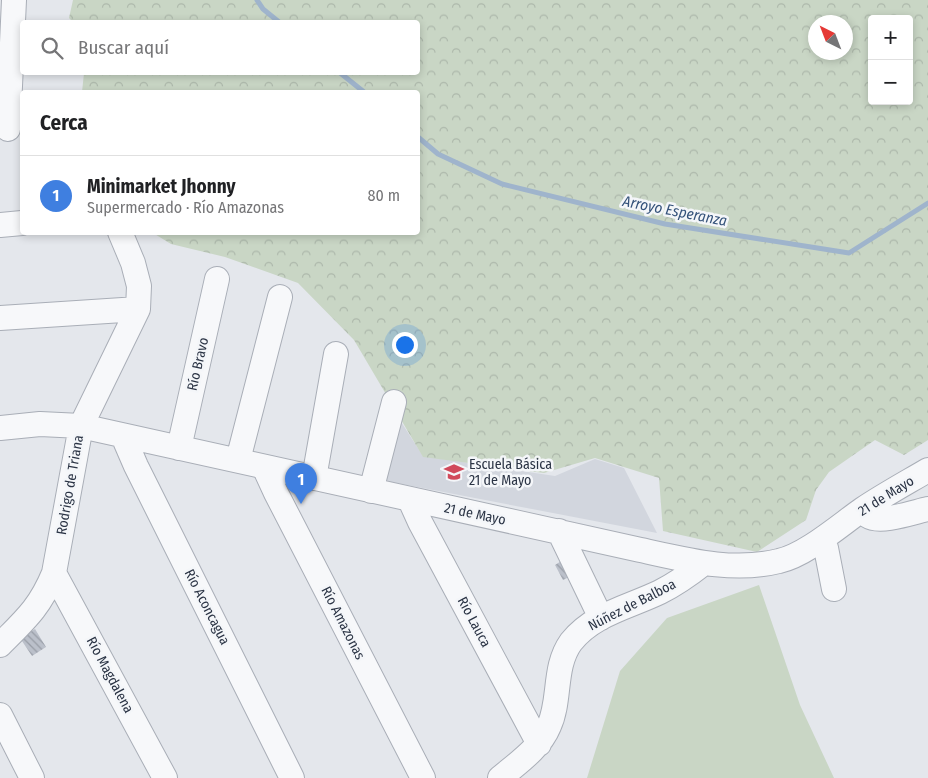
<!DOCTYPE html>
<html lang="es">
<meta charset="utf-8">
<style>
:root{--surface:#fff;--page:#f2f2f2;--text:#202124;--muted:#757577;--line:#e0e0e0;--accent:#0f766e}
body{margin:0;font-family:"Fira Sans Condensed",sans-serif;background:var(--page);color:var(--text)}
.controls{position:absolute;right:15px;top:15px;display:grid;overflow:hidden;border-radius:5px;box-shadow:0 2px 8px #0003}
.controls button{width:45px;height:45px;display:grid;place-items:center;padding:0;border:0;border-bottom:1px solid var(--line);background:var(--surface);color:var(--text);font:25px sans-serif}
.compass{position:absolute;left:808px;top:15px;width:45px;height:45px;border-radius:50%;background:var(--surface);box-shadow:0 2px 8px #0003;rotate:318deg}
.you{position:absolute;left:404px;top:344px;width:18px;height:18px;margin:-12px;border:4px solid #fff;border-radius:50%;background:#1a73e8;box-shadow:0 0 0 8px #1a73e833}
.badge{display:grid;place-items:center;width:32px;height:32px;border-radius:50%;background:var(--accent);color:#fff;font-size:16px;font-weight:700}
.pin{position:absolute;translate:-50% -41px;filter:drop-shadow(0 1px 2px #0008)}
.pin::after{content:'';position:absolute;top:26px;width:18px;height:15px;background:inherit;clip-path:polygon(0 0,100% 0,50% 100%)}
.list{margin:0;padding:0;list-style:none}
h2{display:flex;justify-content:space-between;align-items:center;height:65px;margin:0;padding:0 20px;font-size:21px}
h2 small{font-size:16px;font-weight:400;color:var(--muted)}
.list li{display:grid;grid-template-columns:32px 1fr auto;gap:15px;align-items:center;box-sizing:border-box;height:80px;padding:0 20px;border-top:1px solid var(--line)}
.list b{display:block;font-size:19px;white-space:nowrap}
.list p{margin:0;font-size:16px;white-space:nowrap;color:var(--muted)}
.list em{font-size:16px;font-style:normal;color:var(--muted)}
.icon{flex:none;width:28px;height:28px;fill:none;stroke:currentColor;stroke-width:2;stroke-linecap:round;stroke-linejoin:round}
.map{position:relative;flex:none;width:928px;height:778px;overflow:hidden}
.search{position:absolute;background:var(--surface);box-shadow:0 2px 8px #0003;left:20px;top:20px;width:400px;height:55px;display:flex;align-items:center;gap:12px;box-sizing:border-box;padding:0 18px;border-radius:5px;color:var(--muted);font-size:19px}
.panel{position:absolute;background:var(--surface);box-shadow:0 2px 8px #0003;left:20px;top:90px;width:400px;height:145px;border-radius:5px}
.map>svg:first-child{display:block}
.built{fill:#d2d6de}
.green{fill:#c9d6c5}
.forest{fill:url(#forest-crowns);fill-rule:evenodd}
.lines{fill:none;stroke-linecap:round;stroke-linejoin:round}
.stream{stroke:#9fb4cc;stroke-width:5}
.building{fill:url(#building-back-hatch)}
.minor-casing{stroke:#a9aeb7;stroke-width:26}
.minor{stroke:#f7f8fa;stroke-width:24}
.labels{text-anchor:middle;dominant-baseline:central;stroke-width:5;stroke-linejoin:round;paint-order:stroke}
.street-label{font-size:14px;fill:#2b3445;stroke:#f4f6f9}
.poi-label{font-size:14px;fill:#2b3445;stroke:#f4f6f9;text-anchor:start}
.water-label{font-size:15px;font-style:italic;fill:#34527a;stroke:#f4f6f9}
</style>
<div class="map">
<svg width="928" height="778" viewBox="0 0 928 778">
<defs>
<pattern id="forest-crowns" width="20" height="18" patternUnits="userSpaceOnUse" patternTransform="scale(1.25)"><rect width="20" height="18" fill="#c9d6c5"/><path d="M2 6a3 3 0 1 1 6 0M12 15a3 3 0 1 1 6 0" fill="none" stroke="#adb8ab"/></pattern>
<pattern id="building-back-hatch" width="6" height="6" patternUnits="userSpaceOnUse" patternTransform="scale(1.25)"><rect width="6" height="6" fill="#bbc0ca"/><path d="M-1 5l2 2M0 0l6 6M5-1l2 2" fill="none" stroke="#989da6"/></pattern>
</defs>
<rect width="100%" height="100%" fill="#e4e7ec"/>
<path class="built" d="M394 411 423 456 555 476 595 459 624 468 657 533 381 480Z"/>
<path class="green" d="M759 585 800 705 834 778H587L620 671 667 618Z"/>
<path class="forest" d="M73 0H928V440L904 455 875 440 829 472 816 490 806 520 757 552 663 531 659 478 595 458 544 473 423 457 354 340 298 283 225 257 171 244 153 233 418 232V92H82L84 73 418 72V22H73L69 18ZM872 19H909V101H872ZM816 22H846V52H816Z"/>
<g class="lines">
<path class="stream" d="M257 0 263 9 279 22
M339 72 364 92
M418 137 438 154 502 184 665 224 849 253 928 203"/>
</g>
<path class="building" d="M566 558 575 574 563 580 555 565Z
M35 629 46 647 32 656 20 638Z"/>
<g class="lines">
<defs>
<path id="minor" d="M8 129 14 0
M0 225 22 223
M0 318 138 309
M0 428 40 424 81 426 636 549C683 559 731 573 779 561 806 555 840 525 863 509 884 495 906 483 928 470
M123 436 136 466 292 778
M179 448 217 279
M238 460 280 297
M264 467 276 493 423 778
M314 478 336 354
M371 491 394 402
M410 500 420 522 539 744
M863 509C865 511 866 514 868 516 880 524 914 512 928 509
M559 531 601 618
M826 548 834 589
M54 573 165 778
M0 645C26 619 40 607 54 573L81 426 138 309 139 286 133 263 120 232
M0 715 32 778
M500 778C518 763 540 748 549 726 561 700 553 667 571 642 593 614 629 607 660 592 676 584 690 574 704 563"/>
</defs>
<use href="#minor" class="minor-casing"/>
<use href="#minor" class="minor"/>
</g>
<defs>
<symbol id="school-bare" viewBox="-9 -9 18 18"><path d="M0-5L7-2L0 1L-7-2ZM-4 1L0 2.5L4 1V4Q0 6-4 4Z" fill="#d1495b" stroke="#f4f6f9" stroke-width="2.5" paint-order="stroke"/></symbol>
</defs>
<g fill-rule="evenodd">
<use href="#school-bare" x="440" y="458" width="28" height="28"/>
</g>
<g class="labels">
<g class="street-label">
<text transform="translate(198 364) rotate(-77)">Río Bravo</text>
<text transform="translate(70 485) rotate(-80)">Rodrigo de Triana</text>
<text transform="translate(886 496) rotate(-32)">21 de Mayo</text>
<text transform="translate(475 514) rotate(12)">21 de Mayo</text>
<text transform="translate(632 605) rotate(-27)">Núñez de Balboa</text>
<text transform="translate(207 607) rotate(63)">Río Aconcagua</text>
<text transform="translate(474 622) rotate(62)">Río Lauca</text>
<text transform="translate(343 623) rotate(63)">Río Amazonas</text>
<text transform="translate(110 675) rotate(62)">Río Magdalena</text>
</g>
<g class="poi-label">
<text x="469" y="464">Escuela Básica<tspan x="469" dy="16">21 de Mayo</tspan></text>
</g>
<g class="water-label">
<text transform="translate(675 211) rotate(11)">Arroyo Esperanza</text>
</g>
</g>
</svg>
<div class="controls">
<button>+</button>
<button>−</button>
</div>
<svg class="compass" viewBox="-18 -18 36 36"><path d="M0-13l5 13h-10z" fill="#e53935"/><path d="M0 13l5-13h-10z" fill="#757577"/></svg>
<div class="you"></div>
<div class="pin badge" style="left:301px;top:504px;background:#3f7fe0">1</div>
<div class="search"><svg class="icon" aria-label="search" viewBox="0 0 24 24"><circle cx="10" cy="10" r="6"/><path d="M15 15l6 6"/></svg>Buscar aquí</div>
<section class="panel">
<h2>Cerca<small></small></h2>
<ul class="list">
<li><span class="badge" style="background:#3f7fe0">1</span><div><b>Minimarket Jhonny</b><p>Supermercado · Río Amazonas</p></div><em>80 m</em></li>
</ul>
</section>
</div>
